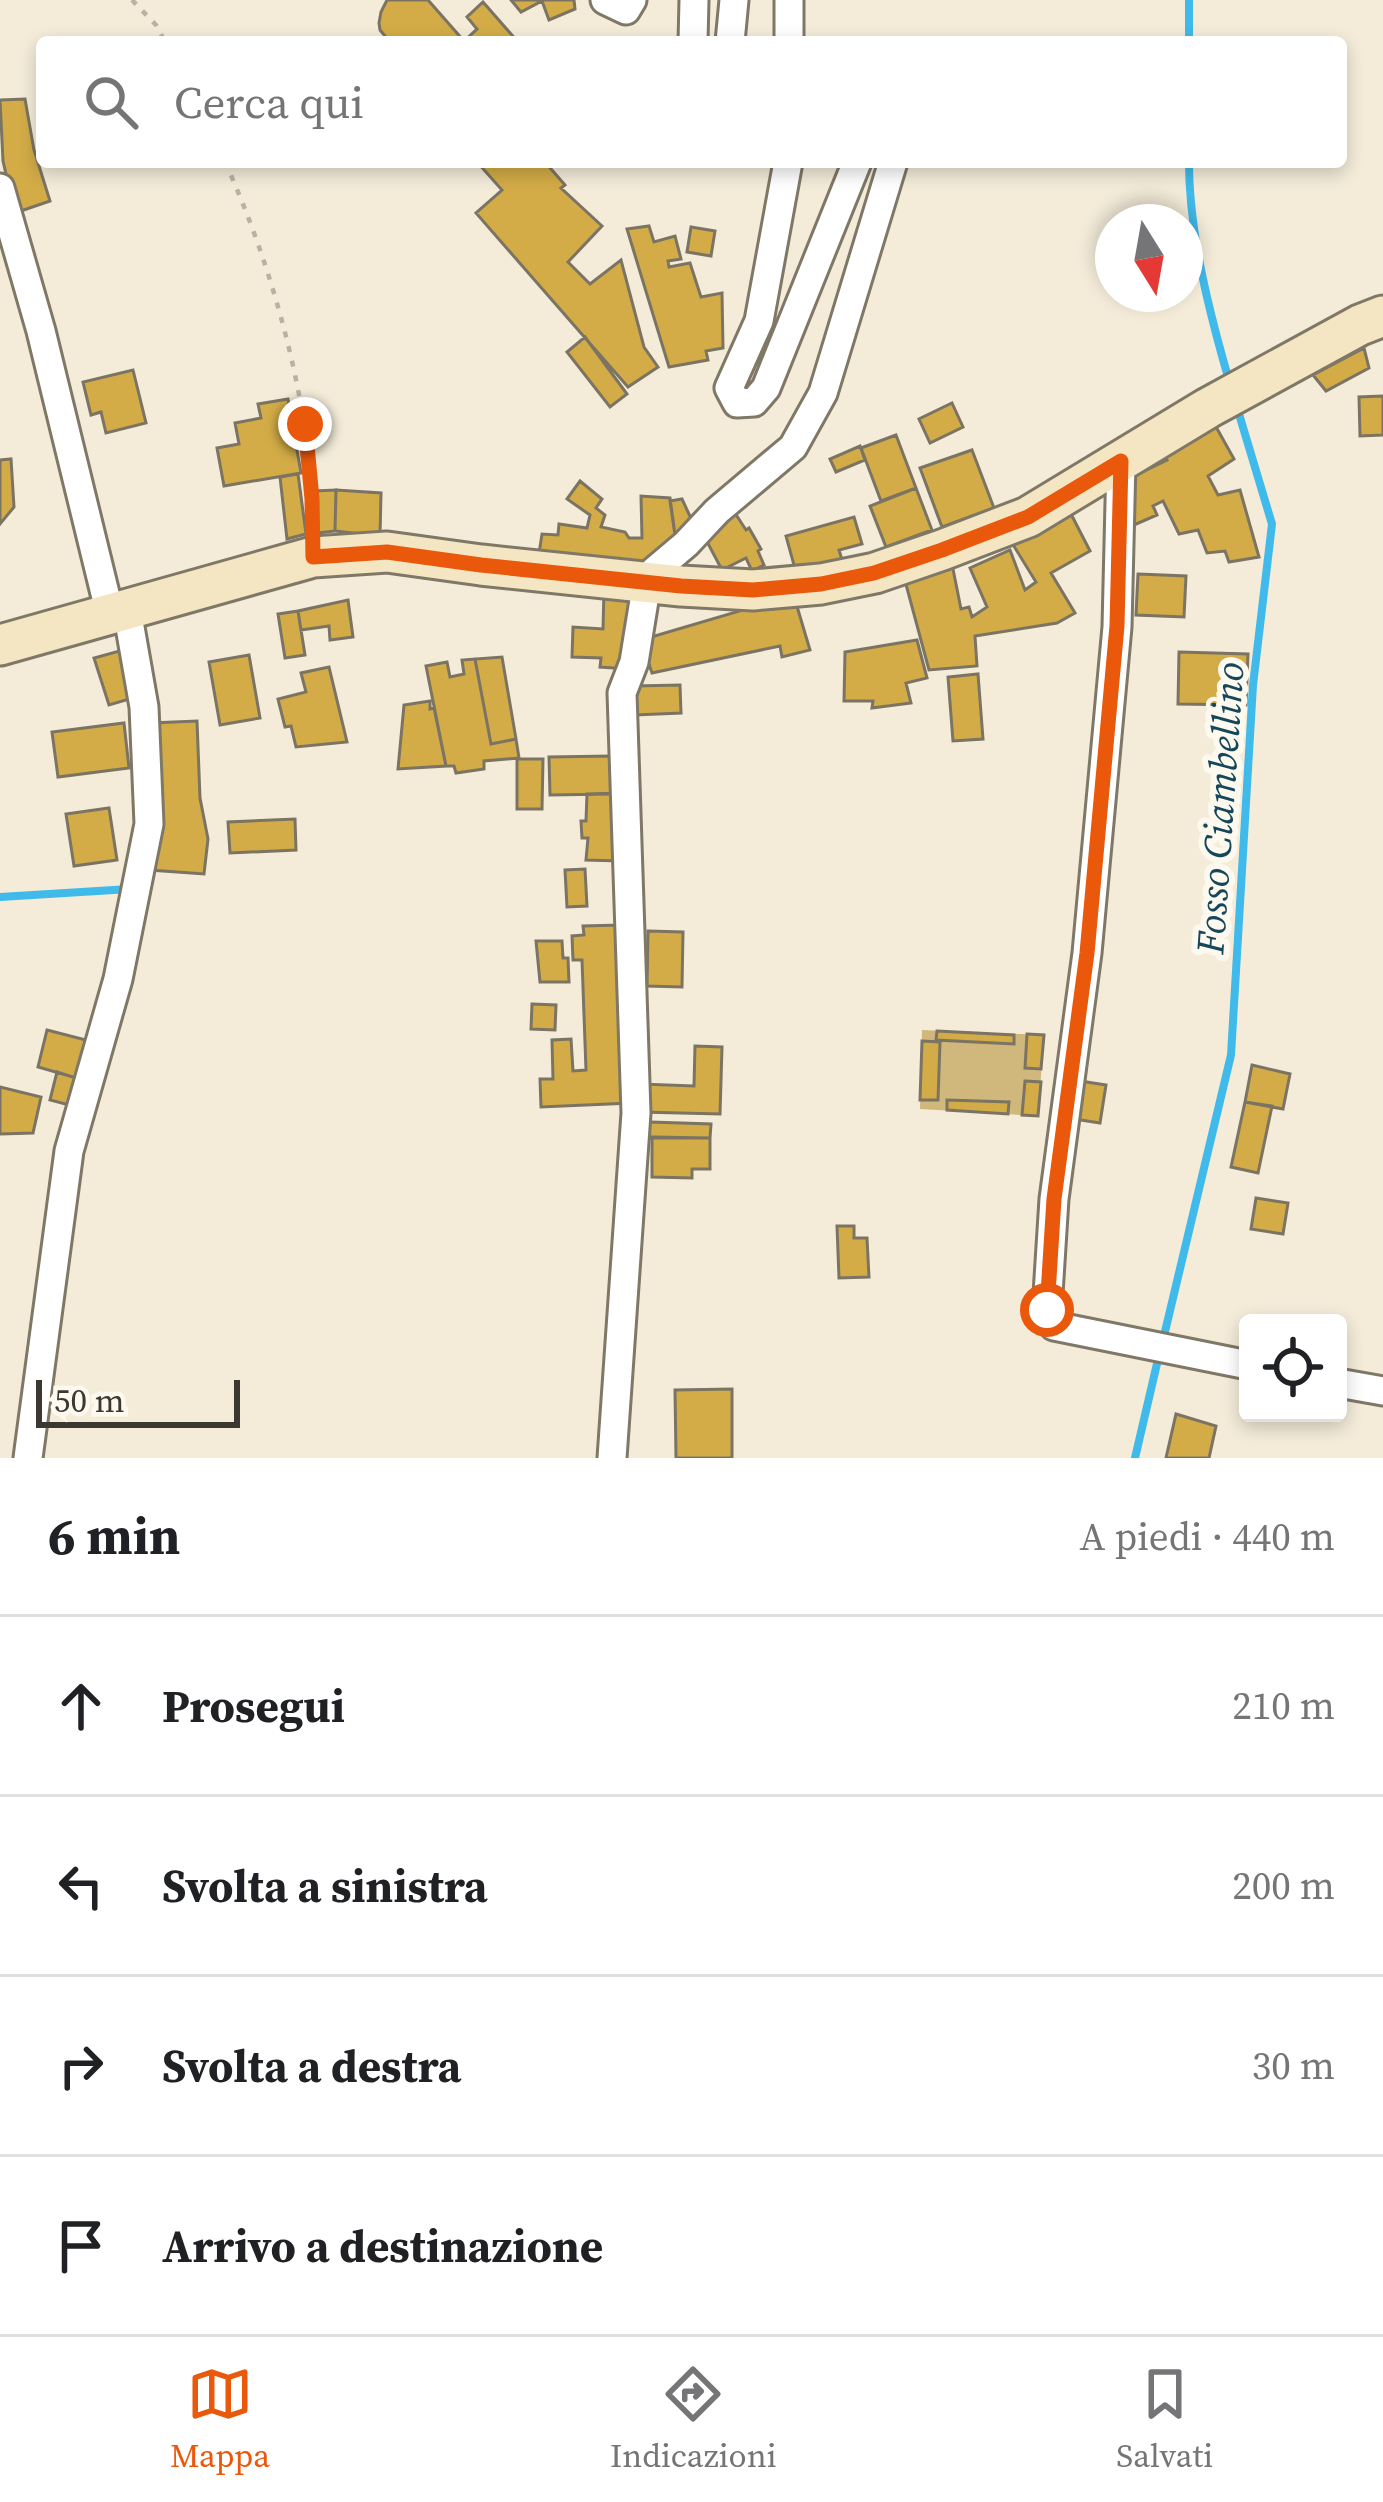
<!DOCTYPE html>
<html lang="it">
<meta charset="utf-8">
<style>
:root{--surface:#fff;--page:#f6f6f6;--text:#202124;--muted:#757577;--line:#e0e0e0;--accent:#ea580c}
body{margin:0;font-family:"Source Serif 4",serif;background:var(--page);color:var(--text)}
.controls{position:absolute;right:36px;bottom:36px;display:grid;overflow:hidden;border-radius:12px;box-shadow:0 6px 18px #0003}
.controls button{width:108px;height:108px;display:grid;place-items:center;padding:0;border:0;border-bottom:3px solid var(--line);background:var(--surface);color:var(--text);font:60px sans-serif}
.compass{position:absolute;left:1095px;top:204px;width:108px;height:108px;border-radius:50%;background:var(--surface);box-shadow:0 6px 18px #0003;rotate:169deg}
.scale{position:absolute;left:36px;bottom:30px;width:204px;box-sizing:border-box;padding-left:12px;border:6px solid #3b3831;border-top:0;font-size:33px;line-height:42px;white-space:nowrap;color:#3b3831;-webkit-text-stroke:9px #fef9ee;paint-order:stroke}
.stop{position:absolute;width:36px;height:36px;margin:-27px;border:9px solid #ea580c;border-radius:50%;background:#fff}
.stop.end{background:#ea580c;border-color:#fff;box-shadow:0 3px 12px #0008}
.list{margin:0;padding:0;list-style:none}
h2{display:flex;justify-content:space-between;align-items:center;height:156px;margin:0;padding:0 48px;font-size:51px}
h2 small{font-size:39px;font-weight:400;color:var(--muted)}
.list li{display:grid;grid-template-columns:78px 1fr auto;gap:36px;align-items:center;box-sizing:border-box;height:180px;padding:0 48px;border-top:3px solid var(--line)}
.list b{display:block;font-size:45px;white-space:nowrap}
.list em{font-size:39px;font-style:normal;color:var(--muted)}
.icon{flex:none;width:66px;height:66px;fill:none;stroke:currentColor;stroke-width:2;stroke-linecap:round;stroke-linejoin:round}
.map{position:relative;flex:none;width:1383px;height:1458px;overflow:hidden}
.search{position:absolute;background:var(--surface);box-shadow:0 6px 18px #0003;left:36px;right:36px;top:36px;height:132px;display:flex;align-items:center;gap:30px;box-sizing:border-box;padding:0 42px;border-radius:12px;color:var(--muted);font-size:45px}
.sheet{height:876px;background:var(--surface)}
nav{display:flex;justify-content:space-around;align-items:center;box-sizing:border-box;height:168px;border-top:3px solid var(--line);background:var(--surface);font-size:33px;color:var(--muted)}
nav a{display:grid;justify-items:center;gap:6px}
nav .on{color:var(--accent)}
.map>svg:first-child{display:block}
.green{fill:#d0b77c}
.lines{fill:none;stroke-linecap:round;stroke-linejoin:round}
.stream{stroke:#40baea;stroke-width:8}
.building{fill:#d3ac47;stroke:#7b7463;stroke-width:3}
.minor-casing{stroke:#7f7867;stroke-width:33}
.secondary-casing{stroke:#7f7867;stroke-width:45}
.path{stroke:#b8b2a3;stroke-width:4.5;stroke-dasharray:6 9;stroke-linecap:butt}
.minor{stroke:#fff;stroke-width:27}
.secondary{stroke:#f4e6c2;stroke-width:39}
.route{stroke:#ea580c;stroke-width:15}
.labels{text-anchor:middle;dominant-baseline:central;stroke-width:12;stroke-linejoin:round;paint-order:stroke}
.water-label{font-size:39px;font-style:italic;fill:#15475b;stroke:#fef9ee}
</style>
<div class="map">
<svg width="1383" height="1458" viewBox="0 0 1383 1458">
<rect width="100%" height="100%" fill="#f4ecd9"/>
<path class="green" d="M922 1030 1044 1035 1038 1116 920 1109Z"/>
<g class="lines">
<path class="stream" d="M1189 0V42
M1189 162C1189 234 1210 315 1230 384
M0 897 130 889
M1163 1340 1231 1055 1253 685 1272 524 1236 404
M1135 1458 1159 1355"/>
</g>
<path class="building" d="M387 0H428L464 41 477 29 467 17 483 2 518 42H390L380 30 379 23 381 12Z
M511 0H574L575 9 549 20 542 1 521 12Z
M25 99 34 150 50 201 15 213 3 161 0 100Z
M477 162H545L565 185 561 188 602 226 568 262 590 284 621 260 644 347 658 367 628 387 476 213 502 190Z
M649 226 654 242 675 236 681 259 668 261 669 267 690 263 701 297 722 293 723 348 706 351 708 360 669 367 627 229Z
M691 227 715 231 711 256 687 252Z
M585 337 627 394 610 407 567 352Z
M1364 348 1369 368 1326 391 1313 375Z
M133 370 146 423 106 433 101 412 91 415 83 382Z
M1383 396V435L1360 436 1359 397Z
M288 399 301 473 224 486 217 448 239 444 235 423 261 418 258 404Z
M952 403 963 427 930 443 919 419Z
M1215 425 1234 459 1208 476 1218 495 1240 490 1259 557 1229 562 1225 551 1207 553 1198 530 1179 534 1163 501 1153 506 1157 515 1127 528 1132 477 1167 460 1164 454Z
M896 435 916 488 881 501 861 448Z
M860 446 865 460 836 472 830 459Z
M972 450 994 508 942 527 920 468Z
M11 459 14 507 0 524V460Z
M298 474 306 534 287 539 280 477Z
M580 481 602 499 596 508 605 515 601 527 625 532 629 538H642L641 496 670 498 676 542 649 561 626 566 538 560 542 534 558 535 559 524 587 528 590 515 567 499Z
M916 488 932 530 886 547 870 506Z
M336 490 381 493 380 536 335 531Z
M336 490 335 531 318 533 314 491Z
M682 499 694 525 676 542 670 501Z
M1070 512 1090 551 1051 573 1075 613 1057 623 975 636 977 666 929 670 904 577 952 564 961 609 969 607 972 617 987 607 970 568 1010 550 1025 590 1036 582 1012 543Z
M735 513 746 530 749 528 761 549 758 551 764 565 752 571 746 558 722 570 704 536Z
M854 517 862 544 839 550 843 563 797 576 786 536Z
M1138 574 1186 576 1184 617 1136 615Z
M604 590 632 591 628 669 600 667 601 658 572 657 573 627 603 629Z
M348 600 353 637 330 640 329 626 301 630 298 611Z
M770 602 773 609 796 603 810 650 782 657 780 646 652 673 641 640Z
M298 611 305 655 285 658 278 614Z
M917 640 927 678 906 683 911 703 872 708 873 701H844L845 652Z
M123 650 133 698 109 705 94 658Z
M1179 652 1248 654 1246 705 1178 704Z
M249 655 260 718 220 725 209 662Z
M502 657 516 739 491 744 475 659Z
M475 659 491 744 516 739 519 758 484 761V769L456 773 454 766H446L426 666 447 662 450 677 464 674 462 660Z
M329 667 347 742 296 747 291 726 285 727 278 699 306 692 301 673Z
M978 674 983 739 953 741 948 677Z
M680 685 681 713 635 715 634 686Z
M430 701V709L434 708 446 766 398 769 404 705Z
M197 721 200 798 208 839 204 874 150 870 151 723Z
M124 723 129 768 58 777 52 732Z
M611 756 612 794 550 795 549 757Z
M517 759H543L542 809H517Z
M618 793 620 861 586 860 588 838H582L581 821H586L587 794Z
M109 808 117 860 74 866 66 814Z
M295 819 296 850 230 853 228 822Z
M585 869 587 906 567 907 565 870Z
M621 925 631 1103 541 1107 540 1079H553L552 1040 571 1039 573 1071 586 1070 582 960H573L572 936 584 935 583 926Z
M648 931 683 932 682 987 647 986Z
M536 941H562L563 958H568L569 982H540Z
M532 1004 556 1005 555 1030 531 1029Z
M47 1030 86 1040 76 1078 38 1067Z
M937 1031 1014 1035V1044L936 1040Z
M1027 1034 1044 1035 1041 1069 1025 1068Z
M922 1041 940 1042 938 1100H920Z
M695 1046 722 1047 720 1114 640 1112 641 1084 694 1086Z
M1252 1065 1290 1074 1283 1109 1245 1102Z
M57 1072 76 1078 69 1105 50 1100Z
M1074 1080 1106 1085 1100 1123 1068 1118Z
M1025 1081 1041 1082 1038 1116 1022 1115Z
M0 1087 41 1097 33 1133 0 1134Z
M947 1100 1009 1102 1008 1114 947 1110Z
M1245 1102 1272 1106 1258 1173 1231 1167Z
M650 1122 711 1124 710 1138H649Z
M652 1137 710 1138V1169H692V1178L652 1177Z
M1256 1198 1288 1203 1283 1234 1251 1229Z
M837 1226H854V1238H867L869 1277 839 1278Z
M732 1389V1458H676L675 1390Z
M1176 1414 1216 1426 1209 1458H1166Z"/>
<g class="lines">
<defs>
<path id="minor" d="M605 0 626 10 632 0
M789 0V42
M693 42 694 0
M730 42 734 0
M788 162 759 321 729 388 737 403 754 402 766 388 857 162
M0 188 41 331 110 614
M1121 461 1117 627 1087 953 1054 1199 1047 1310 1054 1326 1248 1365
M1338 1383 1383 1391
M28 1458 69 1151 118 979 149 824 144 707 127 610
M612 1458 636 1113 622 693 634 662 647 582 654 571 686 544 717 511 793 447 823 393 893 162"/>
<path id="secondary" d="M0 645 313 557 387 552 481 565 681 586 753 590 821 584 875 573 942 550 1028 517 1208 408 1360 325 1383 316"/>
</defs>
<use href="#minor" class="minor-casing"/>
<use href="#secondary" class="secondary-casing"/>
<path class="path" d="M132 0 156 25 165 42
M225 162C273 267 311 405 313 521"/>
<use href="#minor" class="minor"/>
<use href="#secondary" class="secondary"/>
</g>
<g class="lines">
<path class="route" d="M305 424 312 499 313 557 387 552 481 565 681 586 753 590 821 584 874 573 942 550 1028 517 1121 461 1117 626 1087 953 1054 1199 1047 1310"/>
</g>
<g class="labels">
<g class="water-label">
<text transform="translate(1220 808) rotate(-86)">Fosso Ciambellino</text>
</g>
</g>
</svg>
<div class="controls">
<button><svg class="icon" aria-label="locate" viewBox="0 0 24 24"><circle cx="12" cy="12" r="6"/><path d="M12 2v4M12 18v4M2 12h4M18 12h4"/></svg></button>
</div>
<svg class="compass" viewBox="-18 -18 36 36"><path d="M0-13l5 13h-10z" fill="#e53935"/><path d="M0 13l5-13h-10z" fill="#757577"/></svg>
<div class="scale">50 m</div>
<div class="stop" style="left:1047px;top:1310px"></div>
<div class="stop end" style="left:305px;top:424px"></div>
<div class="search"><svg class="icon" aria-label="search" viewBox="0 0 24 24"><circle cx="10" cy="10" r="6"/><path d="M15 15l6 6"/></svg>Cerca qui</div>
</div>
<section class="sheet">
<h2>6 min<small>A piedi · 440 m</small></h2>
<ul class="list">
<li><svg class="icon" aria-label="ahead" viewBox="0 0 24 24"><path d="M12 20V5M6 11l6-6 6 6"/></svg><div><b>Prosegui</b></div><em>210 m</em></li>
<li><svg class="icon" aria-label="left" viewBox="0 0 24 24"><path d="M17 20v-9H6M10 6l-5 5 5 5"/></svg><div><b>Svolta a sinistra</b></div><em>200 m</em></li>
<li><svg class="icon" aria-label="right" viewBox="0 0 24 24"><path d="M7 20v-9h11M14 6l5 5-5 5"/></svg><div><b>Svolta a destra</b></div><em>30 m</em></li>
<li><svg class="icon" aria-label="arrive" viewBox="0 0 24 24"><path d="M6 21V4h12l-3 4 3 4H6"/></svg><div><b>Arrivo a destinazione</b></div></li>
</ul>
</section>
<nav>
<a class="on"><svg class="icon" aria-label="map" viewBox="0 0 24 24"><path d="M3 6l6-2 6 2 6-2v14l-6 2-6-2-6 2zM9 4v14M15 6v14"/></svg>Mappa</a>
<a><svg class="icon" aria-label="directions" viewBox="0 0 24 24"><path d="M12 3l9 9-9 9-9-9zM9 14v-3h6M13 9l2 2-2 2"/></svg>Indicazioni</a>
<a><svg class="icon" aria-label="saved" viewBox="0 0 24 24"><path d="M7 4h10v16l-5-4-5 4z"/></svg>Salvati</a>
</nav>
